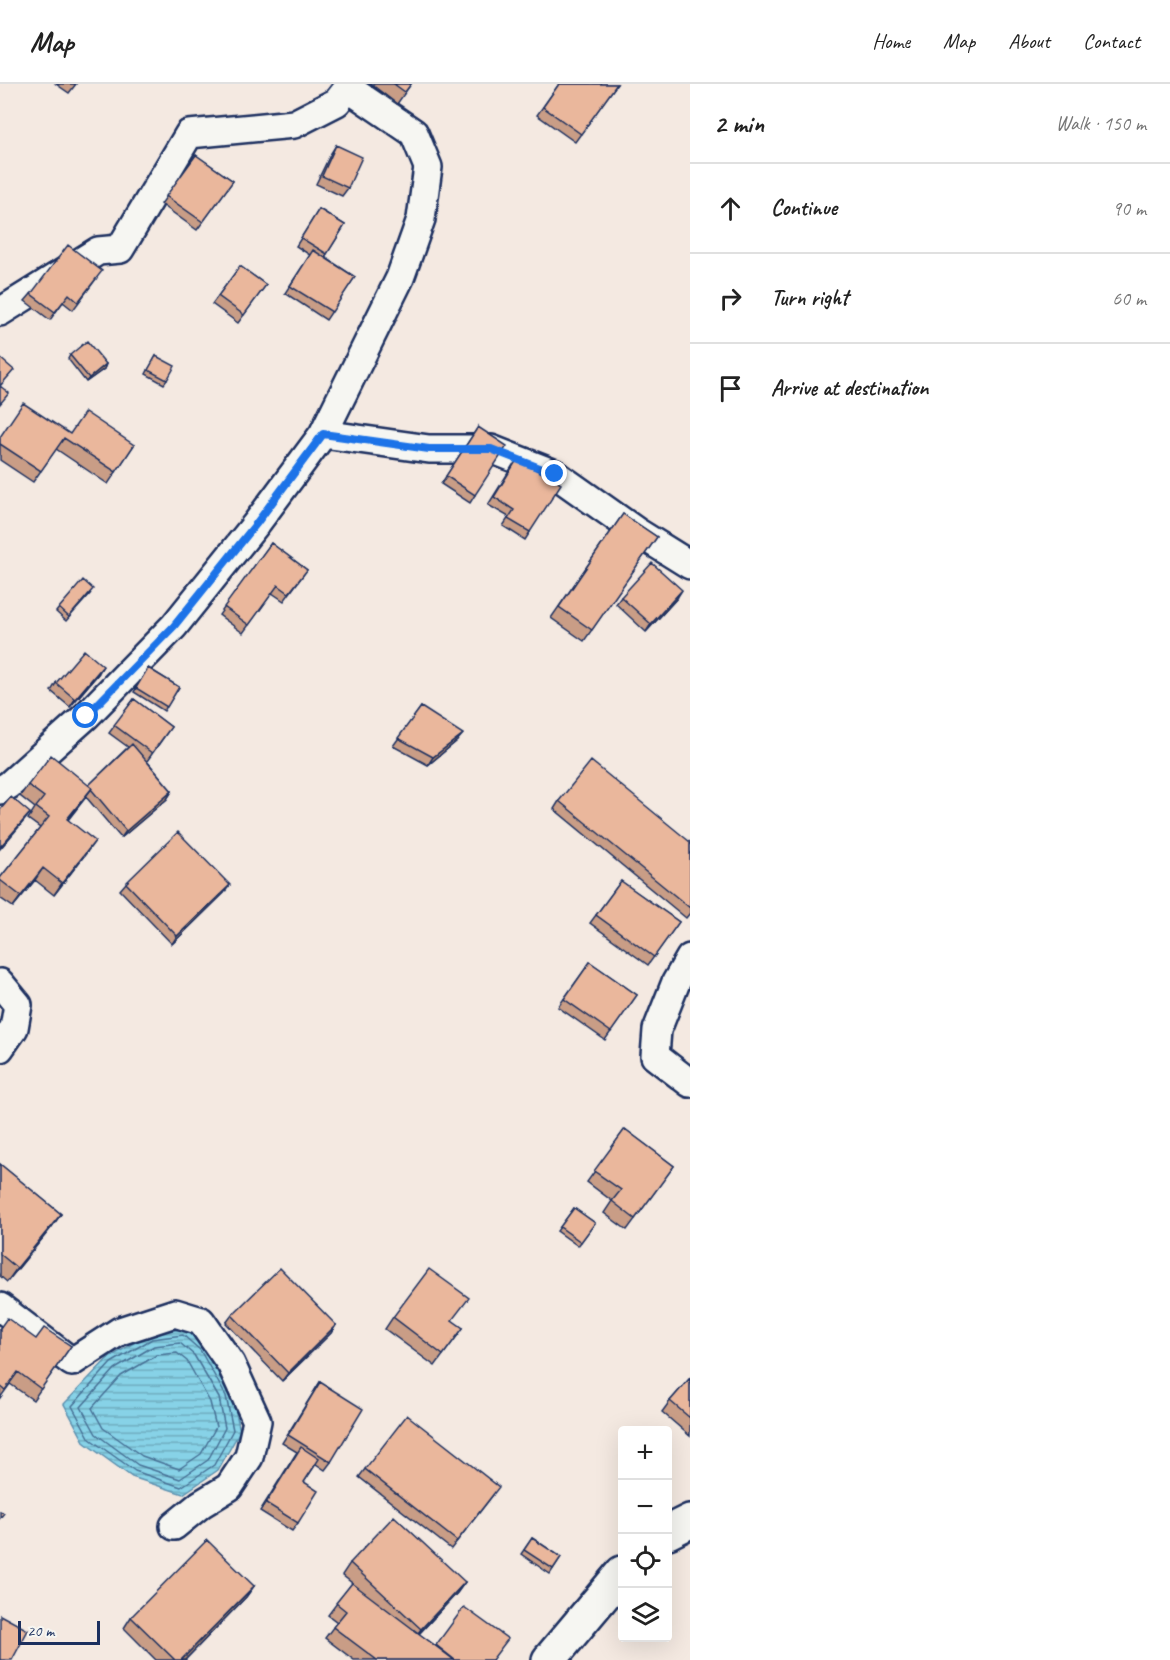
<!DOCTYPE html>
<meta charset="utf-8">
<style>
:root{--surface:#fff;--page:#f6f6f6;--text:#222;--muted:#767676;--line:#e0e0e0}
body{margin:0;font-family:Caveat,sans-serif;background:var(--page);color:var(--text)}
.controls{position:absolute;right:18px;bottom:18px;display:grid;overflow:hidden;border-radius:6px;box-shadow:0 6px 24px #0002}
.controls button{width:54px;height:54px;display:grid;place-items:center;padding:0;border:0;border-bottom:2px solid var(--line);background:var(--surface);color:var(--text);font:30px sans-serif}
.scale{position:absolute;left:18px;bottom:15px;width:82px;box-sizing:border-box;padding-left:6px;border:3px solid #1b2f5e;border-top:0;font-size:16px;line-height:21px;white-space:nowrap;color:#1b2f5e;-webkit-text-stroke:4px #f6f6f2;paint-order:stroke}
.stop{position:absolute;width:18px;height:18px;margin:-14px;border:4px solid #1a73e8;border-radius:50%;background:#fff}
.stop.end{background:#1a73e8;border-color:#fff;box-shadow:0 2px 6px #0008}
.list{margin:0;padding:0;list-style:none}
h2{display:flex;justify-content:space-between;align-items:center;height:78px;margin:0;padding:0 24px;font-size:26px}
h2 small{font-size:20px;font-weight:400;color:var(--muted)}
.list li{display:grid;grid-template-columns:39px 1fr auto;gap:18px;align-items:center;box-sizing:border-box;height:90px;padding:0 24px;border-top:2px solid var(--line)}
.list b{display:block;font-size:22px;white-space:nowrap}
.list em{font-size:20px;font-style:normal;color:var(--muted)}
.icon{flex:none;width:33px;height:33px;fill:none;stroke:currentColor;stroke-width:2;stroke-linecap:round;stroke-linejoin:round}
.map{position:relative;flex:none;width:690px;height:1576px;overflow:hidden}
header{display:flex;align-items:center;gap:36px;box-sizing:border-box;height:84px;padding:0 30px;background:var(--surface);border-bottom:2px solid var(--line)}
header strong{font-size:28px}
nav{display:flex;gap:33px;margin-inline-start:auto;font-size:21px}
main{display:flex}
aside{flex:1;background:var(--surface)}
.map>svg:first-child{display:block}
.water{fill:url(#water-rules);stroke:#5c91b0;stroke-width:1.5}
.lines{fill:none;stroke-linecap:round;stroke-linejoin:round}
.shore{stroke:#467095;stroke-width:1.5}
.street-casing{stroke:#1b2f5e;stroke-width:32}
.primary-casing{stroke:#1b2f5e;stroke-width:38}
.street{stroke:#f6f6f2;stroke-width:27}
.primary{stroke:#f6f6f2;stroke-width:33}
.wall{fill:#c99d86;stroke:#1b2f5e;stroke-width:1.5}
.shaded-wall{fill:#a4806d;stroke:#1b2f5e;stroke-width:1.5}
.building{fill:#eab79c;stroke:#1b2f5e;stroke-width:1.5}
.route{stroke:#1a73e8;stroke-width:8}
</style>
<header>
<strong>Map</strong>
<nav><a>Home</a><a>Map</a><a>About</a><a>Contact</a></nav>
</header>
<main>
<div class="map">
<svg width="690" height="1576" viewBox="0 0 690 1576">
<defs>
<pattern id="water-rules" width="6" height="5" patternUnits="userSpaceOnUse" patternTransform="scale(1.5)"><rect width="6" height="5" fill="#87d2e7"/><path d="M0 2.5h6" fill="none" stroke="#6eabbe"/></pattern>
</defs>
<rect width="100%" height="100%" fill="#f4e9e1"/>
<filter id="ink" filterUnits="userSpaceOnUse"><feTurbulence type="fractalNoise" baseFrequency=".0167" numOctaves="2"/><feDisplacementMap in="SourceGraphic" scale="12" xChannelSelector="R" yChannelSelector="G"/><feConvolveMatrix kernelMatrix="1 2 1 2 8 2 1 2 1" color-interpolation-filters="sRGB"/></filter>
<g filter="url(#ink)">
<path class="water" d="M185 1245 205 1262 232 1310 240 1347 218 1386 183 1410 132 1393 85 1359 64 1320 107 1275 150 1249Z"/>
<g class="lines">
<path class="shore" d="M183 1251 200 1266 226 1312 233 1346 214 1381 181 1403 135 1387 90 1355 72 1322 111 1279 152 1255Z
M180 1259 194 1271 219 1314 225 1344 208 1376 180 1395 138 1381 96 1350 81 1323 115 1285 154 1262Z
M177 1269 187 1277 210 1318 216 1343 201 1370 179 1385 142 1372 103 1344 92 1324 121 1292 157 1271Z"/>
<defs>
<path id="street" d="M0 228 98 167 120 165 189 50 294 40 337 18 351 0
M323 350 400 194 421 135 428 83 414 49 348 4
M0 706 9 701 86 632 174 542 256 440 323 350 429 365H491L555 390 637 448 690 481
M690 874 676 898 657 946 655 972 690 999
M0 899 18 921 14 944 0 964
M0 1223 72 1278 120 1247 175 1229 201 1237 231 1280 257 1337 249 1373 229 1403 201 1420 174 1442"/>
<path id="primary" d="M668 1448 690 1437
M549 1576 622 1489"/>
</defs>
<use href="#street" class="street-casing"/>
<use href="#primary" class="primary-casing"/>
<use href="#street" class="street"/>
<use href="#primary" class="primary"/>
</g>
<path class="wall" d="M56 0H76L69 9Z
M371 0H411L397 20Z
M559 0H617L575 58 537 31Z
M336 61 348 104 342 112 316 100 331 69Z
M196 71 233 97 197 146 161 120Z
M319 125 345 141 325 173 355 193 326 236 285 209 310 171 296 162Z
M240 182 266 201 238 239 212 220Z
M96 195 73 226 63 218 50 236 25 217 31 210Z
M70 271 106 280 104 285 86 298 68 275Z
M156 272 167 296 164 300 146 290Z
M478 343 475 411 470 419 441 400Z
M70 350 134 361 108 400 56 365 33 398 0 376V353Z
M513 381 530 448 525 456 503 442 509 433 488 421Z
M623 430 657 453 584 557 551 534Z
M271 459 307 486 284 517 272 509 243 549 219 531Z
M91 509 66 537 56 528 59 524Z
M621 513 677 514 646 548 616 520Z
M148 584 179 603 164 627 134 608Z
M98 590 70 623 51 607 56 599Z
M134 615 171 643 147 677 172 707 167 715 121 754 86 713 68 736 87 768 54 811 35 796 13 823 0 814V794L40 744 28 735 35 724 20 712 28 701H89L128 663 109 649Z
M421 623 457 657 428 681 393 662Z
M559 717 690 758V829L686 834 554 725Z
M621 797 679 838 648 881 590 839Z
M126 799 224 809 172 860 120 806Z
M590 878 637 911 605 956 558 923Z
M625 1045 674 1082 627 1146 604 1129 612 1117 587 1098Z
M0 1080 61 1130 51 1144 7 1198 0 1192Z
M574 1124 595 1139 578 1162 557 1147Z
M232 1231 336 1241 331 1249 282 1297 226 1239Z
M393 1233 463 1244 435 1282 385 1245Z
M0 1244 36 1255 71 1262 33 1316 10 1300 0 1314Z
M690 1294V1352L662 1328 670 1317Z
M320 1298 331 1378 325 1386 316 1380 304 1398 298 1439 292 1447 260 1427 297 1368 282 1359Z
M365 1385 493 1411 451 1465 359 1393Z
M532 1454 561 1473 550 1490 521 1470Z
M350 1479 465 1498 457 1509 419 1550 436 1562 493 1576H354L325 1554 337 1538 328 1531 352 1499 342 1491Z
M254 1502 246 1513 185 1576H156L124 1544 131 1533Z"/>
<path class="shaded-wall" d="M106 280 104 285 86 298 89 294Z
M682 506 677 514 646 548 651 540Z
M103 582 98 590 70 623 75 615Z
M463 650 457 657 428 681 433 673Z
M92 704 84 715 59 746 67 735Z
M172 707 167 715 121 754 126 747Z
M30 729 24 737 0 765V763Z
M95 757 87 768 54 811 62 799Z
M43 784 35 796 13 823 21 812Z
M230 801 224 809 172 860 177 852Z
M61 1130 51 1144 7 1198 17 1184Z
M336 1241 331 1249 282 1297 288 1289Z
M465 1498 457 1509 413 1556 421 1545Z
M254 1502 246 1513 185 1576H181Z"/>
<path class="building" d="M394 0H411L405 8Z
M559 0H617L581 50 543 23Z
M336 61 362 73 348 104 322 92Z
M196 71 233 97 203 138 166 112Z
M319 125 345 141 327 170 301 154Z
M68 161 102 187 78 218 69 210 55 228 31 210Z
M313 166 355 193 332 228 290 202Z
M240 182 266 201 244 231 218 212Z
M87 257 106 280 89 294 70 271Z
M156 272 175 282 167 296 148 286Z
M0 274 14 286 0 302 9 309 0 320Z
M23 319 70 350 85 328 134 361 116 388 64 354 41 387 0 360V353Z
M478 343 507 362 475 411 446 392Z
M518 374 561 400 530 448 508 435 514 426 494 413Z
M623 430 657 453 592 546 559 523Z
M271 459 307 486 289 509 278 501 249 541 224 523Z
M652 479 682 506 651 540 621 513Z
M83 496 93 505 69 533 59 524Z
M84 566 103 582 75 615 56 599Z
M148 584 179 603 167 623 136 604Z
M134 615 171 643 152 669 114 641Z
M421 623 463 650 433 673 398 654Z
M132 660 172 707 126 747 91 705 92 704 89 701Z
M51 671 92 704 67 735 95 757 62 799 43 784 21 812 0 796V794L49 733 36 723 44 713 28 701Z
M591 677 690 758V824L559 717Z
M11 713 30 729 0 763V726Z
M178 748 230 801 177 852 126 799Z
M621 797 679 838 654 873 596 831Z
M590 878 637 911 611 948 564 915Z
M625 1045 674 1082 635 1135 612 1117 621 1106 594 1087Z
M0 1080 61 1130 17 1184 0 1170Z
M574 1124 595 1139 581 1158 560 1143Z
M280 1184 336 1241 288 1289 232 1231Z
M429 1185 469 1214 452 1236 463 1244 443 1271 393 1233Z
M7 1234 36 1255 44 1244 71 1262 41 1305 18 1288 5 1306 0 1302V1244Z
M690 1294V1334L670 1317Z
M320 1298 363 1325 331 1378 288 1351Z
M407 1331 499 1403 457 1457 365 1385Z
M301 1363 319 1375 304 1398 318 1407 298 1439 266 1419Z
M0 1427 4 1429 0 1434Z
M394 1432 465 1498 421 1545 350 1479Z
M532 1454 561 1473 553 1485 524 1466Z
M207 1456 254 1502 181 1576H175L131 1533Z
M352 1499 454 1576H377L333 1543 346 1527 336 1519Z
M464 1523 508 1555 492 1576H455L436 1561Z
M0 1531 28 1546 12 1576H0Z"/>
</g>
<g class="lines" filter="url(#ink)">
<path class="route" d="M86 632 174 542 256 440 323 350 429 365H491L555 390"/>
</g>
</svg>
<div class="controls">
<button>+</button>
<button>−</button>
<button><svg class="icon" aria-label="locate" viewBox="0 0 24 24"><circle cx="12" cy="12" r="6"/><path d="M12 2v4M12 18v4M2 12h4M18 12h4"/></svg></button>
<button><svg class="icon" aria-label="layers" viewBox="0 0 24 24"><path d="M12 4l9 5-9 5-9-5zM3 14l9 5 9-5"/></svg></button>
</div>
<div class="scale">20 m</div>
<div class="stop" style="left:86px;top:632px"></div>
<div class="stop end" style="left:555px;top:390px"></div>
</div>
<aside>
<h2>2 min<small>Walk · 150 m</small></h2>
<ul class="list">
<li><svg class="icon" aria-label="ahead" viewBox="0 0 24 24"><path d="M12 20V5M6 11l6-6 6 6"/></svg><div><b>Continue</b></div><em>90 m</em></li>
<li><svg class="icon" aria-label="right" viewBox="0 0 24 24"><path d="M7 20v-9h11M14 6l5 5-5 5"/></svg><div><b>Turn right</b></div><em>60 m</em></li>
<li><svg class="icon" aria-label="arrive" viewBox="0 0 24 24"><path d="M6 21V4h12l-3 4 3 4H6"/></svg><div><b>Arrive at destination</b></div></li>
</ul>
</aside>
</main>
